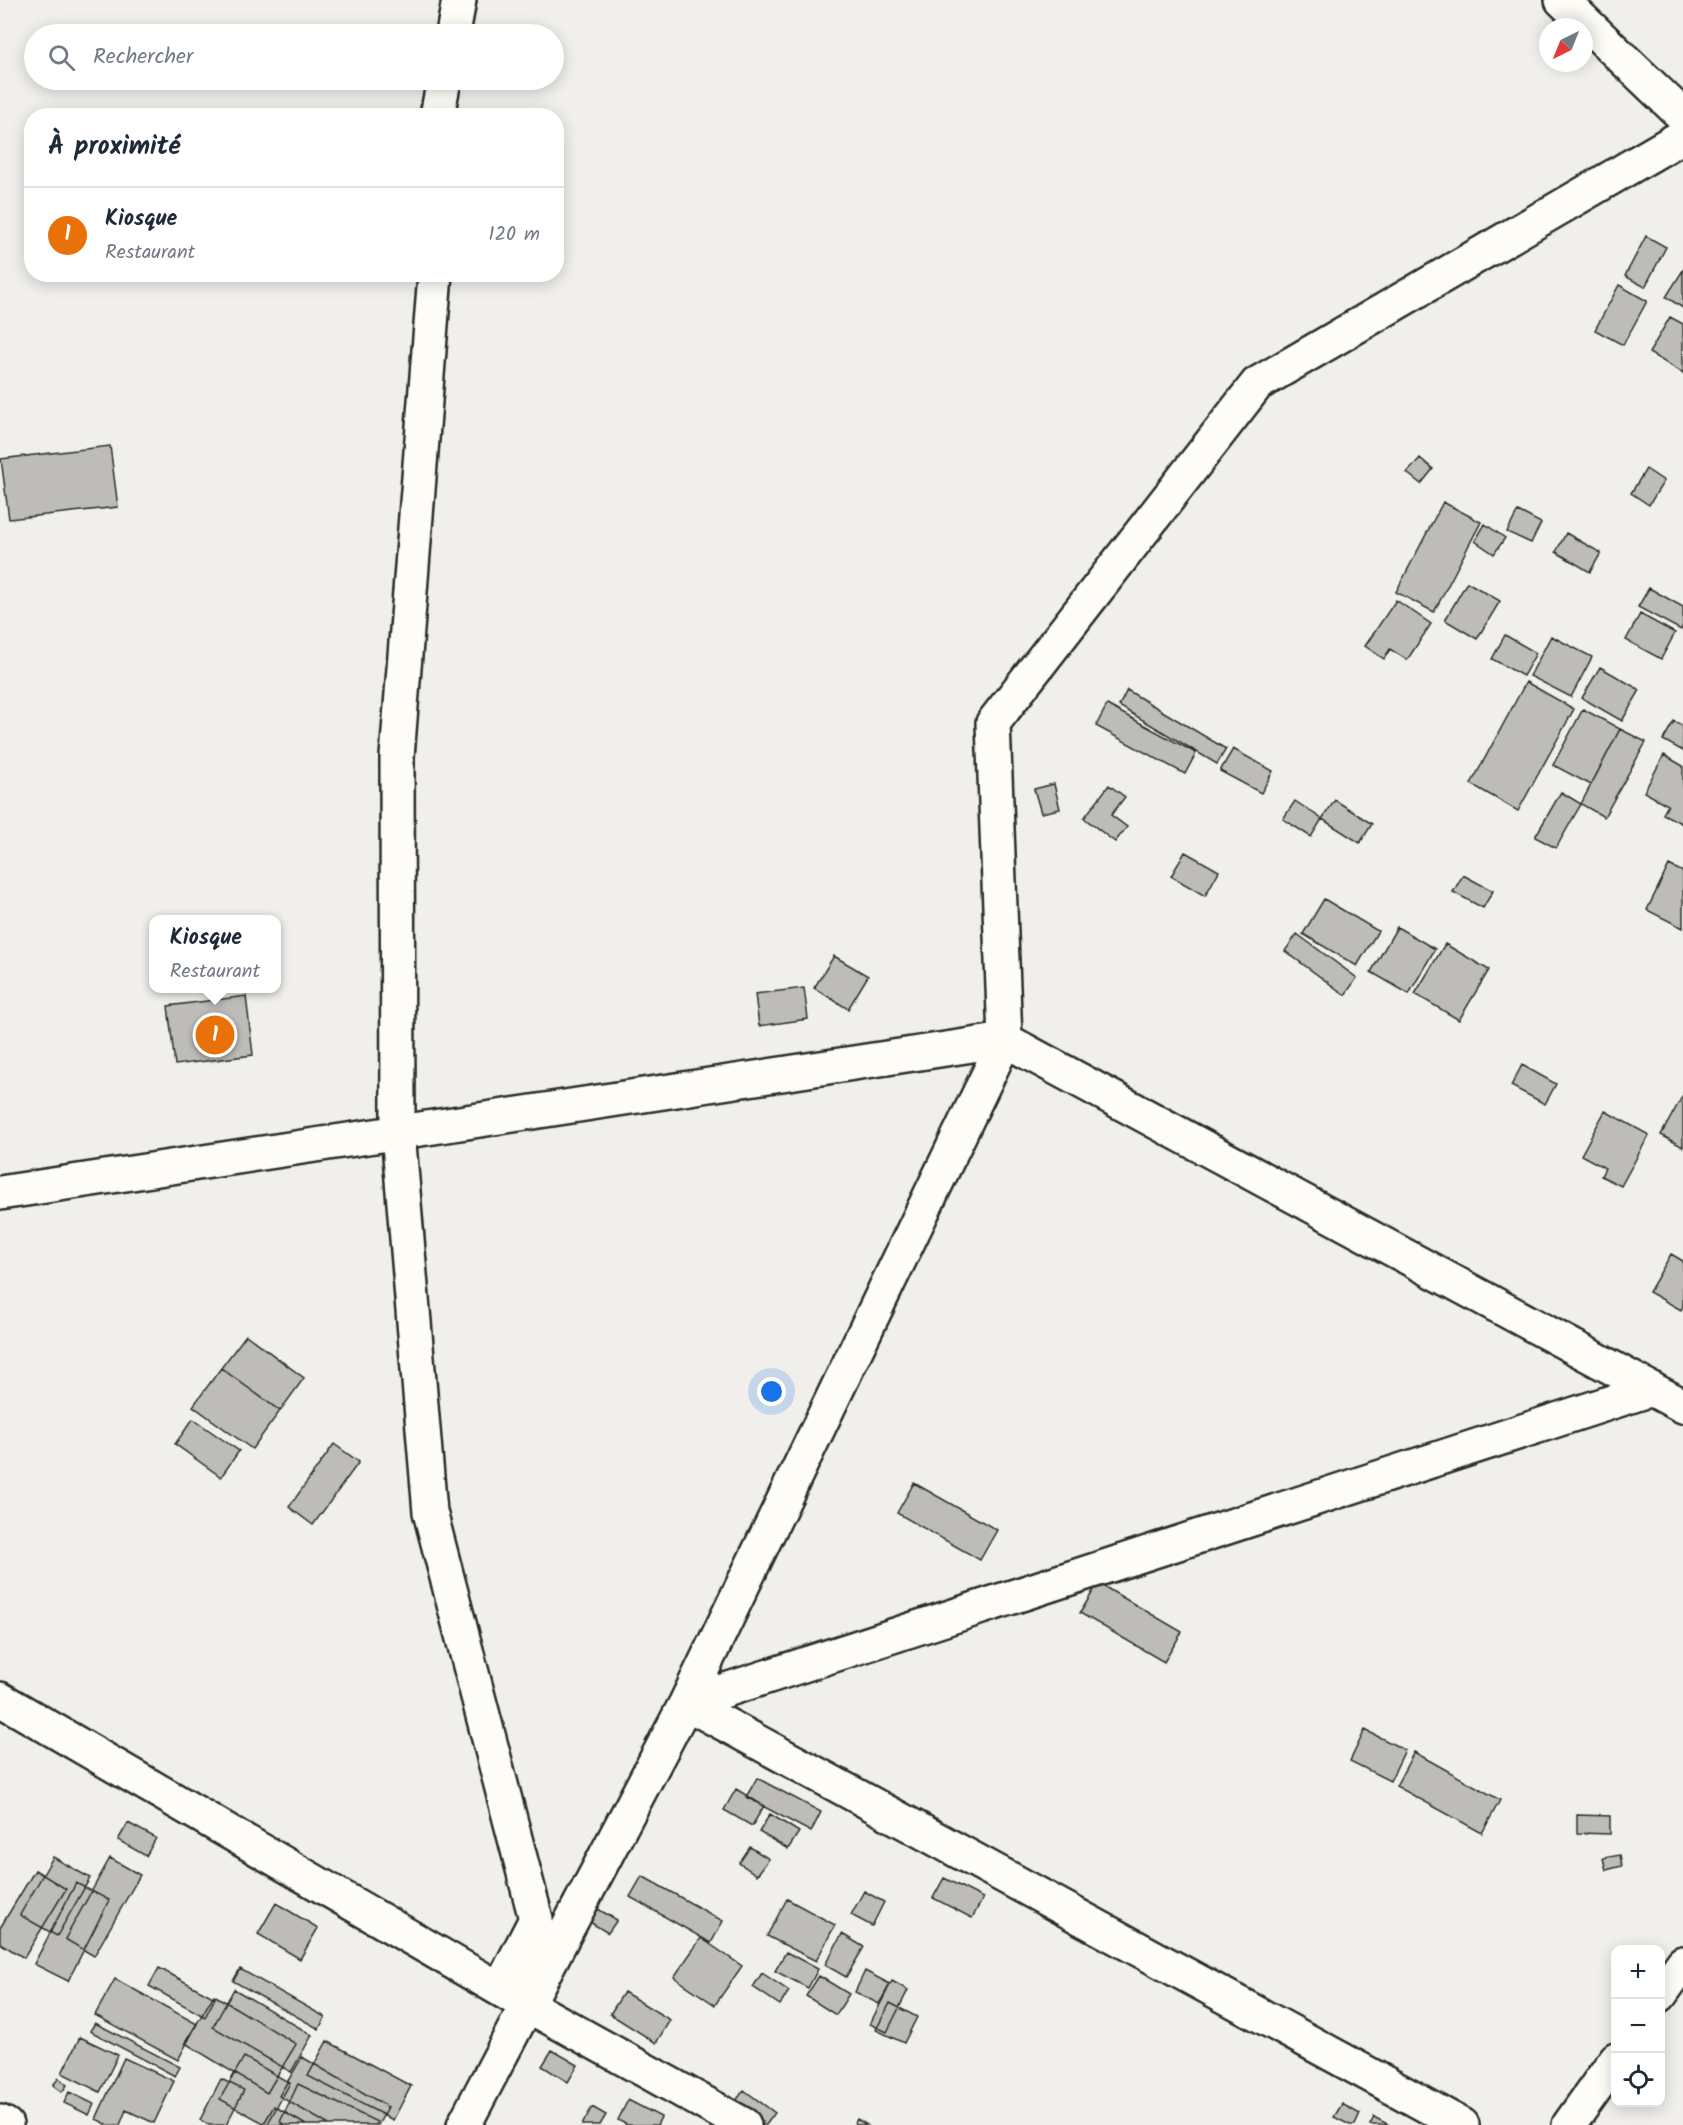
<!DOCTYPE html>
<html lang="fr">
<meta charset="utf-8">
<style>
:root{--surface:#fff;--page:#f6f6f7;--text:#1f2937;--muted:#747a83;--line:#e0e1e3;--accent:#111827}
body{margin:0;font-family:Kalam,sans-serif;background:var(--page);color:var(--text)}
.controls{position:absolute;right:18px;bottom:18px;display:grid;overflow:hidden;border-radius:12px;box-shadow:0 3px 15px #0003}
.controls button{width:54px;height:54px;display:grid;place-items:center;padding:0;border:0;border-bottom:2px solid var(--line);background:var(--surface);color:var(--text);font:30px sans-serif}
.compass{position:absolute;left:1539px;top:18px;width:54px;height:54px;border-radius:50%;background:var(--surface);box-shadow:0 3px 15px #0003;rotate:223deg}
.you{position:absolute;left:772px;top:1392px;width:21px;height:21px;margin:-15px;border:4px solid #fff;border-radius:50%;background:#1a73e8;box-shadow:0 0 0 9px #1a73e833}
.badge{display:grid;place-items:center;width:39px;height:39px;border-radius:50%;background:var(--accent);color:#fff;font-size:20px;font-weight:700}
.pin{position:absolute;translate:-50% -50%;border:3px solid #fff;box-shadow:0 2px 6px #0006}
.popup{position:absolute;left:149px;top:915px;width:132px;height:78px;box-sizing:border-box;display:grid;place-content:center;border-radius:12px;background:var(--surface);filter:drop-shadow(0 2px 4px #0005);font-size:20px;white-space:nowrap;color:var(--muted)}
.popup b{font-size:22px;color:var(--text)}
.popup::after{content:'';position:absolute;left:50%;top:100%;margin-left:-12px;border:12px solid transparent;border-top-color:var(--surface)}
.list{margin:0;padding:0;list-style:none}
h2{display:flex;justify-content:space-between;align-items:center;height:78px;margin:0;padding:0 24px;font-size:26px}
h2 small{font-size:20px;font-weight:400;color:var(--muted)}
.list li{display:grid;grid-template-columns:39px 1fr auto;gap:18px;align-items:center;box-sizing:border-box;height:96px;padding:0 24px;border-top:2px solid var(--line)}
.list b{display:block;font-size:22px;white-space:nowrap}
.list p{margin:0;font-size:20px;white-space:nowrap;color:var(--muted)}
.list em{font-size:20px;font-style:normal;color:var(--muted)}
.icon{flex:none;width:33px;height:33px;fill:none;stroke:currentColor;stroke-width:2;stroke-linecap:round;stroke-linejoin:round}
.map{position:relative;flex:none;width:1683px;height:2125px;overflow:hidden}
.search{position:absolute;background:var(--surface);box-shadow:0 3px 15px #0003;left:24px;top:24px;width:540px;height:66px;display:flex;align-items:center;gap:15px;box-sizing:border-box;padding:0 21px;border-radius:33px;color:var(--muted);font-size:22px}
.panel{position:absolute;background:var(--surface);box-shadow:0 3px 15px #0003;left:24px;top:108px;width:540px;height:174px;border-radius:24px}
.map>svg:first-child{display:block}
.building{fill:#bdbcb8;stroke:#2b2b2b;stroke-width:1.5}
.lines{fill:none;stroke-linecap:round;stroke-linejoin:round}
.minor-casing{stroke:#2b2b2b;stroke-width:38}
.minor{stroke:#fdfcf7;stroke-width:33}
</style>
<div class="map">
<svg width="1683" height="2125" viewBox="0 0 1683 2125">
<rect width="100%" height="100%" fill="#f0efeb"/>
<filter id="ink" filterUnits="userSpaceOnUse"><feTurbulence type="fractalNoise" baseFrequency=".0167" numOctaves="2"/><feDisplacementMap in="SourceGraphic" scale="12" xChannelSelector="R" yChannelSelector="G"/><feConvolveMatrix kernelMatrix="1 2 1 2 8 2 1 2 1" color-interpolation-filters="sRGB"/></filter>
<g filter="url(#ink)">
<path class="building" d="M1646 236 1666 247 1645 287 1625 276Z
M1683 270V308L1666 297Z
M1619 285 1647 301 1623 345 1595 330Z
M1670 317 1683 324V373L1649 353Z
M110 446 118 507 9 519 1 459Z
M1420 458 1433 469 1421 484 1407 473Z
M1646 469 1664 481 1649 505 1631 493Z
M1443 502 1481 522 1434 612 1396 592Z
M1518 511 1541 523 1531 543 1507 532Z
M1485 524 1505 538 1494 554 1475 541Z
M1566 533 1601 553 1590 572 1556 552Z
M1467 582 1500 601 1477 639 1445 620Z
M1649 588 1683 607V625L1681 630 1638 607Z
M1396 600 1431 624 1407 660 1390 649 1384 659 1365 646Z
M1640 614 1675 633 1661 659 1626 640Z
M1505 635 1536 653 1523 676 1492 659Z
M1551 636 1592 657 1571 697 1530 676Z
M1600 667 1640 690 1622 721 1582 698Z
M1526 682 1574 709 1518 811 1471 784Z
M1127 690 1226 749 1217 764 1119 706Z
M1107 705 1196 753 1185 774 1096 726Z
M1583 709 1620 729 1591 785 1553 765Z
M1674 721 1683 726V751L1663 740Z
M1620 729 1646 742 1604 817 1581 804Z
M1233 749 1273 771 1261 793 1220 771Z
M1664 755 1683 766V824L1663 814 1668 805 1644 792Z
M1054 784 1060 809 1041 813 1034 789Z
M1109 785 1125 797 1111 815 1127 827 1115 842 1084 818Z
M1561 792 1581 804 1556 848 1535 837Z
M1335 800 1372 824 1360 843 1322 819Z
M1295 801 1322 819 1311 837 1283 819Z
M1185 852 1219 871 1205 896 1171 876Z
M1669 865 1683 872V928L1647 910Z
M1463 875 1493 891 1483 908 1453 892Z
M1324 899 1378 931 1357 966 1303 934Z
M1397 927 1435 949 1409 994 1371 972Z
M1297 934 1357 978 1345 995 1285 951Z
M1445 944 1489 970 1459 1020 1415 994Z
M834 956 868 976 848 1009 814 988Z
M804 988 808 1019 759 1026 755 994Z
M246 996 253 1055 175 1065 168 1006Z
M1522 1065 1556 1084 1545 1104 1511 1086Z
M1683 1095V1147L1661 1135Z
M1605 1111 1649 1135 1621 1186 1601 1176 1605 1168 1581 1155Z
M1671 1254 1683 1261V1306L1681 1310 1649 1292Z
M246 1335 304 1378 280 1411 221 1368Z
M221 1368 280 1411 252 1449 193 1406Z
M193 1419 239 1451 221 1477 175 1444Z
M334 1444 359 1462 313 1525 289 1507Z
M914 1483 997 1530 980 1560 897 1513Z
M1098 1583 1182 1632 1164 1662 1080 1613Z
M1365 1730 1405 1750 1390 1781 1350 1761Z
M1414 1752 1500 1800 1482 1833 1396 1786Z
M757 1778 821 1812 811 1832 746 1797Z
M736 1789 764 1806 752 1826 724 1810Z
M770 1814 799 1832 788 1849 759 1832Z
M1577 1815 1610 1816V1834L1577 1833Z
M128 1823 156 1838 146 1856 118 1840Z
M750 1847 769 1859 757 1875 739 1863Z
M1620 1855 1622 1866 1606 1870 1603 1858Z
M53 1857 90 1878 57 1936 20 1915Z
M110 1858 140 1875 94 1956 65 1939Z
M35 1870 66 1889 24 1958 0 1943V1928Z
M642 1876 723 1921 711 1943 630 1897Z
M944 1878 983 1898 972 1918 933 1898Z
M76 1883 109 1900 68 1981 34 1964Z
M864 1891 884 1902 872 1926 851 1915Z
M787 1899 835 1925 816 1961 767 1936Z
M276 1903 318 1928 300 1959 258 1934Z
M596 1908 617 1920 608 1933 588 1921Z
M842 1934 864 1947 846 1977 825 1965Z
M701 1938 742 1966 715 2005 674 1977Z
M786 1952 818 1969 808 1988 775 1971Z
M159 1968 215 1998 205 2017 149 1986Z
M240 1969 325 2017 319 2029 233 1981Z
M865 1971 890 1984 879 2004 855 1992Z
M762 1973 789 1991 780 2005 753 1987Z
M819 1976 849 1994 836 2015 806 1996Z
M115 1979 197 2024 178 2060 95 2015Z
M892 1981 908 1990 887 2032 870 2024Z
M234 1989 312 2035 291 2072 213 2027Z
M624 1992 670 2020 656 2043 610 2014Z
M214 1995 296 2044 267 2093 185 2043Z
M890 2003 917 2017 904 2043 876 2030Z
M95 2023 180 2067 175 2076 90 2031Z
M80 2037 118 2055 100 2092 62 2073Z
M327 2041 411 2086 393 2120 308 2076Z
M552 2050 578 2065 568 2082 542 2066Z
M244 2057 290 2083 267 2125 220 2099Z
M302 2057 388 2107 378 2125H329L279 2096Z
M124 2058 174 2081 154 2123 126 2110 120 2125H108L96 2119Z
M59 2078 67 2085 62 2092 53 2085Z
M221 2079 244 2090 226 2125H209L200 2120Z
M298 2084 377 2122 375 2125H286L280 2122Z
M744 2090 775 2113 766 2125H749L729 2110Z
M69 2092 94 2104 89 2115 64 2103Z
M628 2100 661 2117 657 2125H627L618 2120Z
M1342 2104 1360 2114 1355 2125H1350L1334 2117Z
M274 2106 306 2125H263Z
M592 2107 606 2115 600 2125H582Z
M1374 2117 1389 2125H1370Z
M857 2119 867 2125H854Z"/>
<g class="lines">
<defs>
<path id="minor" d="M1562 0 1683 116
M453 34 459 0
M437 116 444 80
M435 274 397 757 398 1132 430 1512 536 1919 500 1989
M0 1193 1005 1040 1683 1406
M0 1699 527 2005 744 2125
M1660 1995 1683 1963
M0 2122 6 2125
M464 2125 686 1703 1652 1389
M1462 2125 686 1703 1005 1040 993 723 1257 384 1683 136
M1569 2125 1616 2059"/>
</defs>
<use href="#minor" class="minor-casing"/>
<use href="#minor" class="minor"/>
</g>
</g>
</svg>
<div class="controls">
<button>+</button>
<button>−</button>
<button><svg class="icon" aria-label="locate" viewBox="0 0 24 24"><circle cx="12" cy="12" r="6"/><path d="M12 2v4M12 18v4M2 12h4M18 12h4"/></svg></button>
</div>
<svg class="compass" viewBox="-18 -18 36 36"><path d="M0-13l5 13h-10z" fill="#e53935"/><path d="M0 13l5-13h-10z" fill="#747a83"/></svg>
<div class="you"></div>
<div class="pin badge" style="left:215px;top:1035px;background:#e8710a">1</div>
<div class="popup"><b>Kiosque</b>Restaurant</div>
<div class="search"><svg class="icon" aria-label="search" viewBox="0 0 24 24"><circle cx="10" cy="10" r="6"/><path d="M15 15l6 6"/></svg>Rechercher</div>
<section class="panel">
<h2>À proximité<small></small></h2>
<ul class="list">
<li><span class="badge" style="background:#e8710a">1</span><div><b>Kiosque</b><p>Restaurant</p></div><em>120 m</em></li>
</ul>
</section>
</div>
